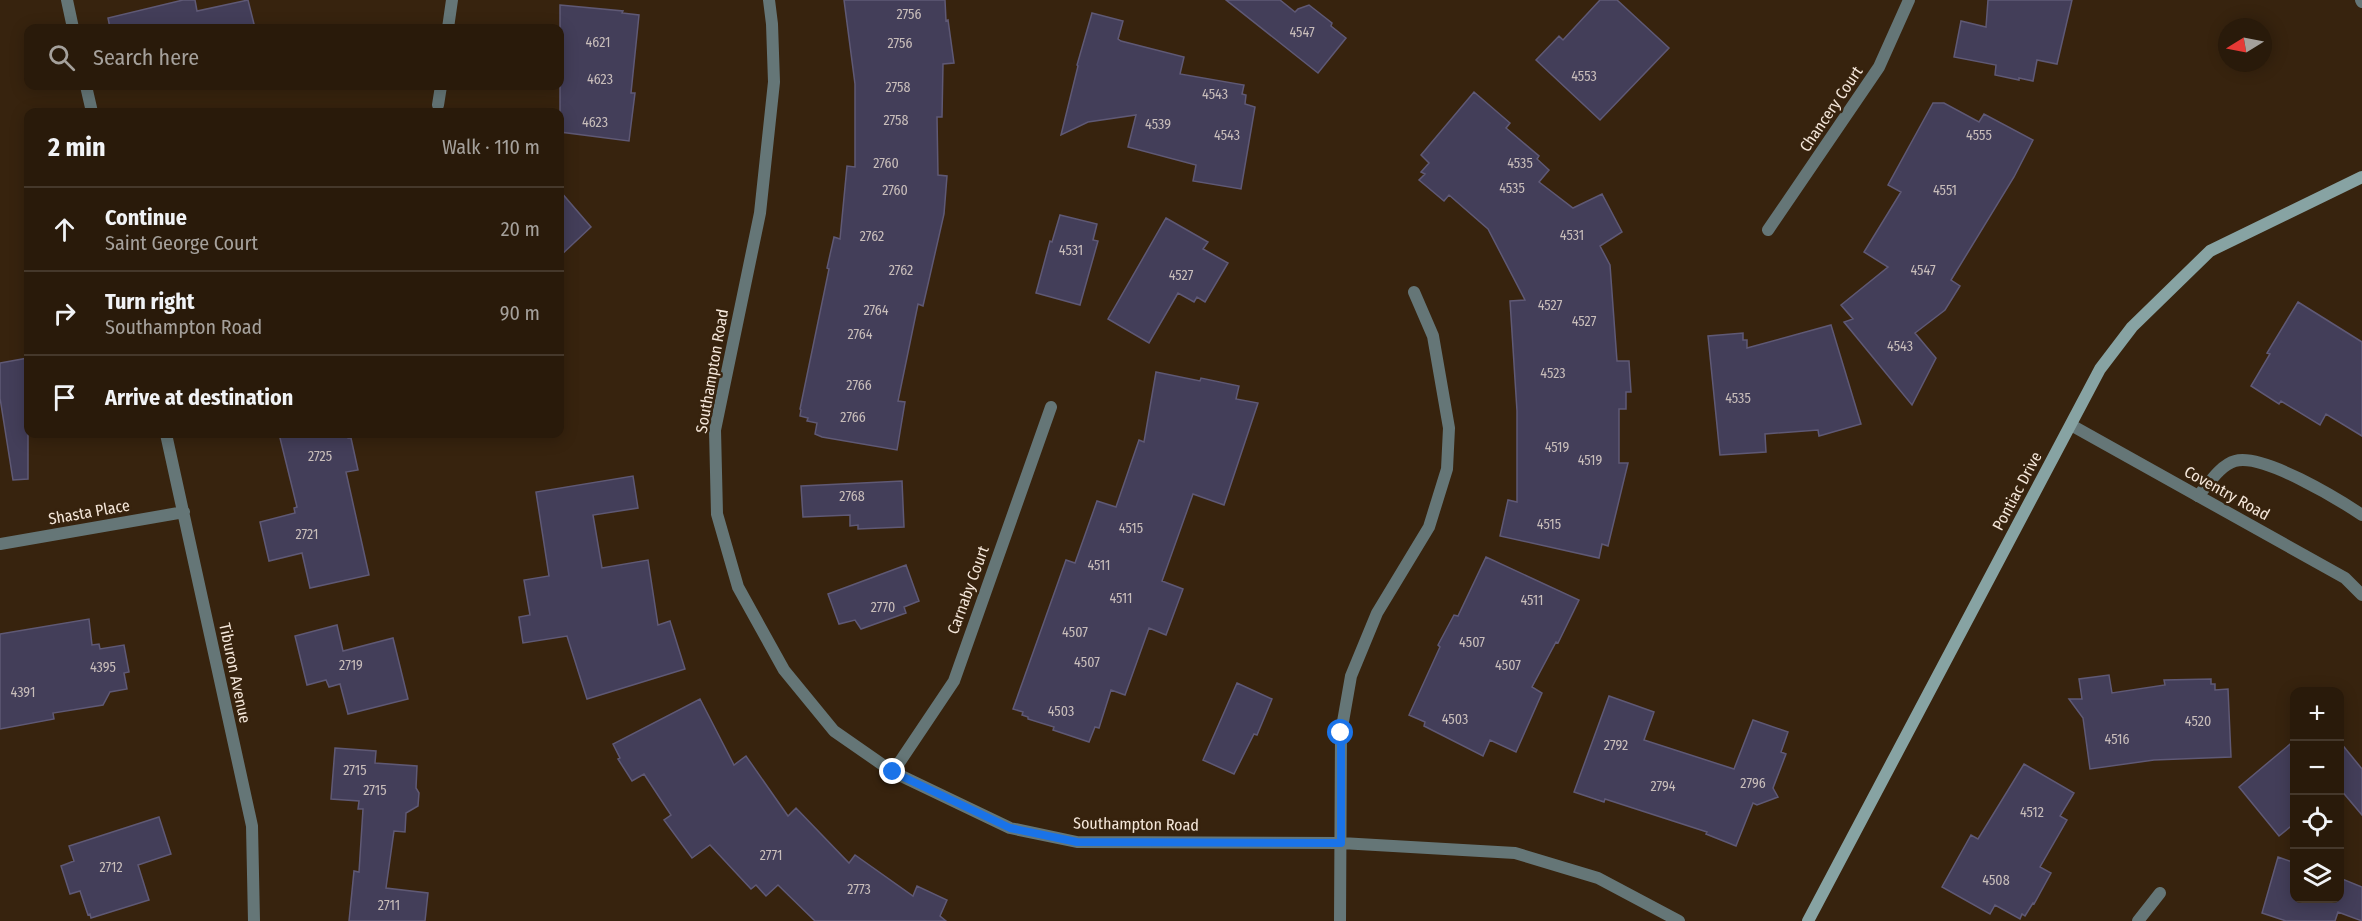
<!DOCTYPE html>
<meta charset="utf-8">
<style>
:root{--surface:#291a0a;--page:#352718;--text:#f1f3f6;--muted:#a5a19c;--line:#45382b}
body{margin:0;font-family:"Fira Sans Condensed",sans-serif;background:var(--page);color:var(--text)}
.controls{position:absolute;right:18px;bottom:18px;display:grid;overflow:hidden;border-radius:12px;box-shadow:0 3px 15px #0003}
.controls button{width:54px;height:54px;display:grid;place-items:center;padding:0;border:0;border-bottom:2px solid var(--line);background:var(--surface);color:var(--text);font:30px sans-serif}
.compass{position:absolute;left:2218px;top:18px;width:54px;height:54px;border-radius:50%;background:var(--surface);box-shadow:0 3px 15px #0003;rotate:260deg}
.stop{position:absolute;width:18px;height:18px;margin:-14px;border:4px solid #1a73e8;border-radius:50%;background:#fff}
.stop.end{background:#1a73e8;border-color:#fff;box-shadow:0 2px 6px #0008}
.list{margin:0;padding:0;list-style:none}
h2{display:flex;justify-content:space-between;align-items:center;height:78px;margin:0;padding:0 24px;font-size:26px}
h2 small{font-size:20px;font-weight:400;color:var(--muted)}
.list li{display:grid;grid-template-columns:39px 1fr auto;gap:18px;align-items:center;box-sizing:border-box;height:84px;padding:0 24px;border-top:2px solid var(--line)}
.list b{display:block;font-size:22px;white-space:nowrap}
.list p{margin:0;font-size:20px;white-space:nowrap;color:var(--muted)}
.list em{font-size:20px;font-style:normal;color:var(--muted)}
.icon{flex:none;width:33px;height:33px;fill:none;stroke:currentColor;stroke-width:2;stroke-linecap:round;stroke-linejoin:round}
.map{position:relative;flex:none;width:2362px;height:921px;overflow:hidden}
.search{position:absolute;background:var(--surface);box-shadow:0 3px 15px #0003;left:24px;top:24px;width:540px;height:66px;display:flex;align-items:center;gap:15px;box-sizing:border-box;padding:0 21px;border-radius:12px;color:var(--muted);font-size:22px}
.panel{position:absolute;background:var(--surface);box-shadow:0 3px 15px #0003;left:24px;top:108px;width:540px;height:330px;border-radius:12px}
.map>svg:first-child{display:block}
.building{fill:#433e59;stroke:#5f5975;stroke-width:1.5}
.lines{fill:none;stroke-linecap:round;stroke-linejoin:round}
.service{stroke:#657677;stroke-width:12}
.minor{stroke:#657677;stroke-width:12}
.secondary{stroke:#87a3a3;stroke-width:12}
.route{stroke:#1a73e8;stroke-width:8}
.labels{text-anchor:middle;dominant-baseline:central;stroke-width:5;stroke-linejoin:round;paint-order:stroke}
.number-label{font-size:14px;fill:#c8bdba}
.street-label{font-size:16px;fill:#f5e7da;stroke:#37230e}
</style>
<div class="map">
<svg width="2362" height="921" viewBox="0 0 2362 921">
<rect width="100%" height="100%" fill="#37230e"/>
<path class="building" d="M183 0H195L197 11 248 0 255 28H110L108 18Z
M844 0H945L946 21 948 20 954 63 943 64 942 117H937L938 175 947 176 944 214 923 306 918 304 898 401 905 402 897 450 822 437 815 434 817 423 807 421 808 418 800 416 801 410 800 409 829 269 827 268 834 237 840 239 847 166 855 167V84Z
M1226 0H1280L1295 12 1298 9 1309 5 1332 23 1331 26 1346 38 1318 73Z
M1600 0H1617L1669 48 1600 120 1536 60 1559 36 1563 40Z
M1988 0H2072L2057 64 2037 60 2033 81 2019 78V80L1995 75 1996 65 1954 57 1961 21 1986 27Z
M560 5 623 11 622 13 639 15 631 93H635L629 141 560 132Z
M1092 13 1123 21 1118 39 1121 41 1184 57 1180 74 1244 85 1242 94 1246 95 1245 104 1255 107 1241 189 1193 181 1196 165 1128 147 1136 115 1088 122 1061 135 1078 66 1077 65Z
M1474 92 1510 123 1506 128 1539 156 1537 159 1549 170 1539 182 1573 208 1602 194 1622 232 1600 246 1610 265 1617 361H1629L1631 392H1626V409H1619V463H1628L1608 546 1602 544 1599 558 1500 536 1508 500 1517 502V411L1510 301 1525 300 1488 229 1449 195 1444 201 1419 180 1425 174 1421 172 1429 163 1421 155Z
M1933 103H1944L1979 122 1984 114 2033 140 2014 177 1951 280 1960 286 1945 310 1915 333 1936 358 1912 405 1844 322 1853 319 1841 305 1888 267 1864 252 1901 192 1888 185Z
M560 191 591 227 560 256Z
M1060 215 1097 224 1093 240 1098 241 1080 305 1036 293 1050 241 1052 242Z
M1166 218 1208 242 1203 249 1228 263 1205 302 1197 297 1194 302 1178 293 1149 343 1108 319Z
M2298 302 2362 342V436L2326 414 2320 425 2281 401 2279 404 2251 386 2270 354 2267 353Z
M1831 325 1861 424 1819 436 1818 430 1765 434 1766 452 1720 455 1708 336 1743 333V340H1747V348Z
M28 358V479L13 480 0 398V363Z
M1156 372 1200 381 1201 378 1239 386 1236 399 1258 403 1224 505 1193 494 1162 581 1183 589 1166 635 1149 628 1125 695 1111 690 1099 728 1095 727 1089 742 1053 730 1054 727 1028 719V717L1022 715 1023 712 1013 709 1066 560 1075 563 1097 501 1116 507 1139 440 1144 442Z
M279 434H347L348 438H351L358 470 346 472 369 575 310 588 302 553 269 561 260 522 295 513 294 508 297 507Z
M633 476 638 508 593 515 602 568 648 560 658 625 670 621 685 669 587 699 567 636 523 643 519 617 530 615 524 580 549 576 536 492Z
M902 481 904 527 858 529V525L850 526V515L803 517 801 486Z
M1486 557 1579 600 1558 643 1556 642 1532 687 1542 693 1516 752 1490 740 1483 756 1424 726 1425 722 1409 715 1440 647 1438 645 1454 615 1458 616Z
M906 565 919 601 904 607 906 613 861 629 855 620 839 624 828 594Z
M89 619 92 645 99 644 100 649 124 645 129 672 124 673 127 689 110 692 103 705 53 713 54 719 0 729V634Z
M337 625 343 651 393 638 408 699 348 714 340 684 329 687 326 680 307 685 295 636Z
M2109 675 2112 693 2165 685 2164 680 2211 679V684H2215V690L2228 689 2231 757 2154 760 2090 769 2083 718 2069 699H2082L2079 679Z
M1237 683 1272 699 1257 735 1254 734 1234 774 1203 760Z
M1609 696 1654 712 1644 740 1734 769 1753 720 1788 732 1781 752 1786 754 1773 788 1778 797 1757 805 1753 803 1736 846 1706 834 1707 832 1605 799 1604 802 1574 792Z
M700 699 734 765 746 756 788 816 796 808 849 863 855 855 913 896 917 886 947 900 940 916 946 921H815L778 885 766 896 756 885 751 889 710 845 692 858 664 820 671 815 644 774 632 781 618 759 620 758 613 744Z
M2295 740V823L2279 836 2239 787Z
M2340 742 2362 769V815L2340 789Z
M335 748 376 751 375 763 417 766 416 788 419 793 418 806 406 813 405 832 394 831 386 888 428 893 425 921H349L354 871 359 872 363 809H358L359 801 331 799Z
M2024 764 2074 793 2060 816 2067 820 2040 867 2051 873 2034 904 2033 903 2025 916 2022 914 2020 919 1995 905 1990 914 1942 887 1971 835 1978 839Z
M159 817 171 854 138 865 149 900 91 918 90 914 88 915 80 891 70 894 61 866 74 861 69 846Z
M2278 857 2295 863V898H2340V878L2362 887V921L2338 912 2335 921H2286L2262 913Z"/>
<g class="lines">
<path class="service" d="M2198 496C2208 485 2220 465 2235 461 2263 453 2338 499 2362 515"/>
<path class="minor" d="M67 0 73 28
M769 0 772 24 774 82 760 213 715 430 717 514 738 587 784 670 834 731 893 772 1010 828 1077 842 1341 843 1515 853 1598 878 1679 921
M2361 0 2362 2
M448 28 452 0
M86 86 92 112
M438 105 441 86
M1768 230 1879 67 1909 0
M2071 425 2345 578 2362 595
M166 434 252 826 254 921
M0 544 184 512
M893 772 954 681 1051 407
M1340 921 1341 733 1351 676 1377 613 1429 527 1447 469 1449 428 1433 336 1414 292
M2138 921 2160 893"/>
<path class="secondary" d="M1808 921 2100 369 2132 327 2210 251 2362 177"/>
</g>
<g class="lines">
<path class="route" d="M893 772 1010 828 1077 842 1341 843V733"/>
</g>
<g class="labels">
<g class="number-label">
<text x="909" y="14">2756</text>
<text x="1302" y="32">4547</text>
<text x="598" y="42">4621</text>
<text x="900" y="43">2756</text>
<text x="1584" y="76">4553</text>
<text x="600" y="79">4623</text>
<text x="898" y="87">2758</text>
<text x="1215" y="94">4543</text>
<text x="896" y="120">2758</text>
<text x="595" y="122">4623</text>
<text x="1158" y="124">4539</text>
<text x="1227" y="135">4543</text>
<text x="1979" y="135">4555</text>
<text x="886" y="163">2760</text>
<text x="1520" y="163">4535</text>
<text x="1512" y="188">4535</text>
<text x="895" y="190">2760</text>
<text x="1945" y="190">4551</text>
<text x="1572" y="235">4531</text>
<text x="872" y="236">2762</text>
<text x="1071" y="250">4531</text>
<text x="901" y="270">2762</text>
<text x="1923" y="270">4547</text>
<text x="1181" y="275">4527</text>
<text x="1550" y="305">4527</text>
<text x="876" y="310">2764</text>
<text x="1584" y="321">4527</text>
<text x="860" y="334">2764</text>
<text x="1900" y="346">4543</text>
<text x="1553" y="373">4523</text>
<text x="859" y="385">2766</text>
<text x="1738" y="398">4535</text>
<text x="853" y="417">2766</text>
<text x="1557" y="447">4519</text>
<text x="320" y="456">2725</text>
<text x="1590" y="460">4519</text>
<text x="852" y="496">2768</text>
<text x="1549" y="524">4515</text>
<text x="1131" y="528">4515</text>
<text x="307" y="534">2721</text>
<text x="1099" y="565">4511</text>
<text x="1121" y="598">4511</text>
<text x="1532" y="600">4511</text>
<text x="883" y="607">2770</text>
<text x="1075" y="632">4507</text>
<text x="1472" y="642">4507</text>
<text x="1087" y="662">4507</text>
<text x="351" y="665">2719</text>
<text x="1508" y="665">4507</text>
<text x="103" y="667">4395</text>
<text x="23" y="692">4391</text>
<text x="1061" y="711">4503</text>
<text x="1455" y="719">4503</text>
<text x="2198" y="721">4520</text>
<text x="2117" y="739">4516</text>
<text x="1616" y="745">2792</text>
<text x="355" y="770">2715</text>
<text x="1753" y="783">2796</text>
<text x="1663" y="786">2794</text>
<text x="375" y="790">2715</text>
<text x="2032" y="812">4512</text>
<text x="771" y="855">2771</text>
<text x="111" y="867">2712</text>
<text x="1996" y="880">4508</text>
<text x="859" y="889">2773</text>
<text x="389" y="905">2711</text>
</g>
<g class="street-label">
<text transform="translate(1831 109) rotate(-56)">Chancery Court</text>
<text transform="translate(712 371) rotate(-80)">Southampton Road</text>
<text transform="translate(2017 491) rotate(-62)">Pontiac Drive</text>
<text transform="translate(2227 493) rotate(29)">Coventry Road</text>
<text transform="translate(89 512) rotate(-10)">Shasta Place</text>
<text transform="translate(968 590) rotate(-70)">Carnaby Court</text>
<text transform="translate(235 673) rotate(78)">Tiburon Avenue</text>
<text transform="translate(1136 824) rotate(1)">Southampton Road</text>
</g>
</g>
</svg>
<div class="controls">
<button>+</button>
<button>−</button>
<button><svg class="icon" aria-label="locate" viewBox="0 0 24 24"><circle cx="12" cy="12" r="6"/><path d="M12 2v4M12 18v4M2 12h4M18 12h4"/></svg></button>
<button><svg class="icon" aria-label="layers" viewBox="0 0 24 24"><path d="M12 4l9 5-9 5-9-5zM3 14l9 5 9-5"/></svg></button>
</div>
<svg class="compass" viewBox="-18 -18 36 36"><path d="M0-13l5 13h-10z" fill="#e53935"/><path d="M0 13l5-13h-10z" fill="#a5a19c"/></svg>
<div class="stop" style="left:1341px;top:733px"></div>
<div class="stop end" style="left:893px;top:772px"></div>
<div class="search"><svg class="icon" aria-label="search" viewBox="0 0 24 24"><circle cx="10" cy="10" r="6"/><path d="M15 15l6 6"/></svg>Search here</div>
<section class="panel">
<h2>2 min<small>Walk · 110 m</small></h2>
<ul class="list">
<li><svg class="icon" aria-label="ahead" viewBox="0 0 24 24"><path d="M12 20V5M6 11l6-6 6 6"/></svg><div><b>Continue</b><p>Saint George Court</p></div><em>20 m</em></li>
<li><svg class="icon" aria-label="right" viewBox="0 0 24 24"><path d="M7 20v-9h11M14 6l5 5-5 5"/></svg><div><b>Turn right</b><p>Southampton Road</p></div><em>90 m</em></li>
<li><svg class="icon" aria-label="arrive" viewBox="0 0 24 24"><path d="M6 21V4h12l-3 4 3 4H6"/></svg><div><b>Arrive at destination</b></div></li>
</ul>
</section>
</div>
